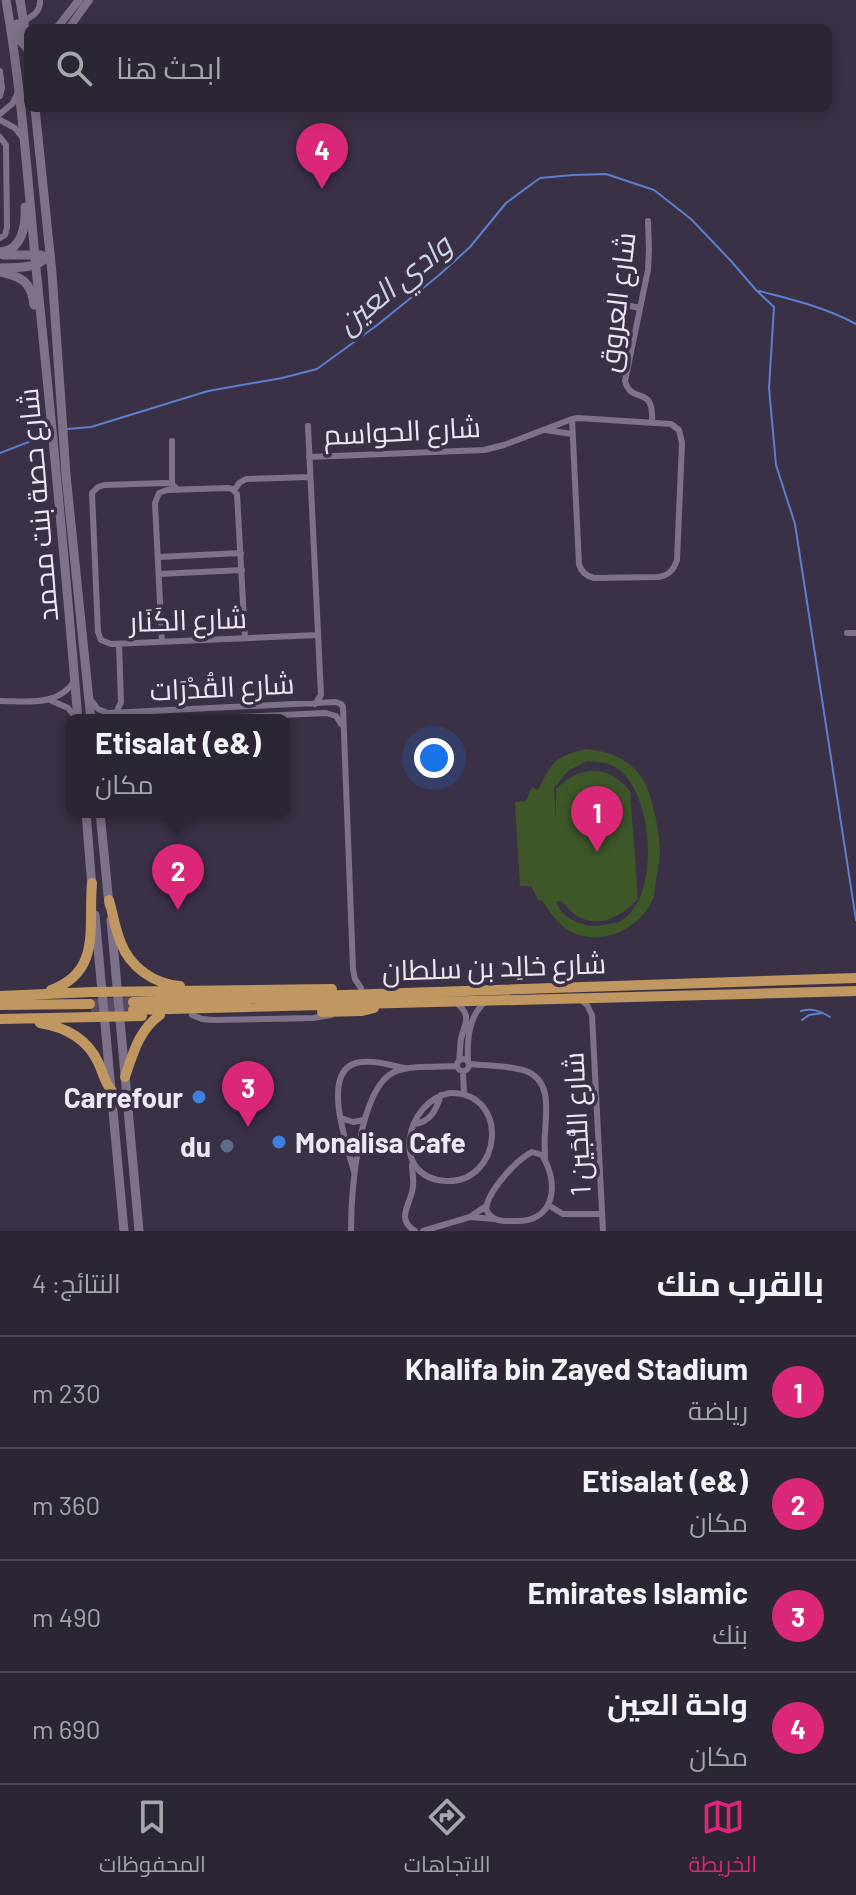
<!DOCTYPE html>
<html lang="ar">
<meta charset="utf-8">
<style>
:root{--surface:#2c2534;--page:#383140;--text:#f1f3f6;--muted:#a6a5ac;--line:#48424f;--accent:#db2777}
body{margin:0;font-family:Barlow,Cairo,sans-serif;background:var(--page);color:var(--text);direction:rtl}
.you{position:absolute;left:434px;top:758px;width:28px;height:28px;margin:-20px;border:6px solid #fff;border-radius:50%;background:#1a73e8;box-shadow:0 0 0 12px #1a73e833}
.badge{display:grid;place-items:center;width:52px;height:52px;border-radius:50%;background:var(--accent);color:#fff;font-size:26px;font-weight:700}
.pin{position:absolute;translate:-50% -66px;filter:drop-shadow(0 2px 4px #0008)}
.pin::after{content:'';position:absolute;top:42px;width:28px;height:24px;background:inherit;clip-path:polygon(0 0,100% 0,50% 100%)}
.popup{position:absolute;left:66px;top:714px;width:224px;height:104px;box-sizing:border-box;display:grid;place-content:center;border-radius:12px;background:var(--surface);filter:drop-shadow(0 2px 6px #0005);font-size:26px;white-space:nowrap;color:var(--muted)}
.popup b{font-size:30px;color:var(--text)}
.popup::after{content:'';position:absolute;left:50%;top:100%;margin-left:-16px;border:16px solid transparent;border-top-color:var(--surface)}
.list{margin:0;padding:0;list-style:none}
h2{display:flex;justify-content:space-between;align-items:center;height:104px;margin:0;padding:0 32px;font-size:34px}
h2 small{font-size:26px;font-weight:400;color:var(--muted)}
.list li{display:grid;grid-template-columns:52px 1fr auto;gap:24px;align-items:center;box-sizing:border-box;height:112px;padding:0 32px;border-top:2px solid var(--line)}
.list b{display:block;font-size:30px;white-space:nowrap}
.list p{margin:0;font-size:26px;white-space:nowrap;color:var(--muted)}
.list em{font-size:26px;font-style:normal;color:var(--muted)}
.icon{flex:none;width:44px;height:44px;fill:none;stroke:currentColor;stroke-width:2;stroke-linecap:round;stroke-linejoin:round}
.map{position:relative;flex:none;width:856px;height:1231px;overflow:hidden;direction:ltr}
.search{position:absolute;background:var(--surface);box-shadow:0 4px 20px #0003;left:24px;right:24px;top:24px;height:88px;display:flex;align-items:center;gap:20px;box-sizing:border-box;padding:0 28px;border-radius:12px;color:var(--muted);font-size:30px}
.sheet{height:552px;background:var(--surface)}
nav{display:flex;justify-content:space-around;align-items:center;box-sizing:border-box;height:112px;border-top:2px solid var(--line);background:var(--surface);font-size:22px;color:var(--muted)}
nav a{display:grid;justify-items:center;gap:4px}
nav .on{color:var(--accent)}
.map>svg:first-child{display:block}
.green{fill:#3d5729;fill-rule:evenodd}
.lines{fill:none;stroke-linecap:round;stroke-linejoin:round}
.stream{stroke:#5b7fce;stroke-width:2}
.primary-tunnel{stroke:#564c60;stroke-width:10;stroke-dasharray:10 5;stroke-linecap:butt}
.minor{stroke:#7e728a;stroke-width:6}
.tertiary{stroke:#7e728a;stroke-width:8}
.secondary{stroke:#7e728a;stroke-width:9}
.primary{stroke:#c09661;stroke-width:10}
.shop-dot{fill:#3f7fe0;stroke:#3b3146;stroke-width:3}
.service-dot{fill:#5c6f8a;stroke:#3b3146;stroke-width:3}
.labels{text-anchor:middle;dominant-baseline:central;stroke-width:7;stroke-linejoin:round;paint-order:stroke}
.street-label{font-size:28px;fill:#eee8f5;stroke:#3b3146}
.poi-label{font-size:28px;font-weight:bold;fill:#eee8f5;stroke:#3b3146;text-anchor:end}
.water-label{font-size:30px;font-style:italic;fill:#cbd5ea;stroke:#3b3146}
</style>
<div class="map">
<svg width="856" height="1231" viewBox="0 0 856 1231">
<rect width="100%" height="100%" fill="#3b3146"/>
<path class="green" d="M585 749C605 751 625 756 639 774 652 789 659 830 660 850 660 860 657 871 656 881 655 886 655 894 653 899 641 927 605 945 576 934 560 928 551 914 542 900L539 901 531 886H520L515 802 526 801 532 787 538 790C552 762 555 757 585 749ZM587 761C594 762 605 762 611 765 654 782 663 900 619 922 616 923 611 923 608 924 599 926 592 927 583 924 570 920 562 916 556 902L561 901C567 907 574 915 581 918 603 928 624 914 638 899L630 791C607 764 581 765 556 789V822L554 788 568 771Z"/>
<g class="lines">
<path class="stream" d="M759 291C793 300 825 307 856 324
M67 429 91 427 208 391 282 378 317 369 376 326 438 276 470 247 506 203 540 178 573 175 606 174 654 190 691 219 731 261 756 290 774 307 769 388 776 465 795 524 856 920
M0 453 49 434
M801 1011C812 1008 820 1011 830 1017
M802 1020 809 1015 823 1013"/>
<path class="primary-tunnel" d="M90 1004 133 1002
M91 1011 133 1010"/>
<path class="minor" d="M23 22C32 16 41 12 40 0
M0 71 2 88 0 96
M0 114 13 103 18 92
M0 120 15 128 22 137
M0 137 6 145 7 228 5 235 0 238
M648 221 649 249 648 270 625 381C632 406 654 383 652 422
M606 301 640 308
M308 426 321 695 315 704
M545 430 572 434
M172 441V484
M309 457 484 450 504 445 572 419 578 418 671 424 679 430 682 443 677 560C674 570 668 576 658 577L594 578C586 576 581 572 579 564L572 419
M178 490 172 484 166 483 104 485 98 487 92 493 98 632 101 640 111 644 318 635
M234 491 239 483 246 479 310 477
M158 557 241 553
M159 574 242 570
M847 633H856
M162 642 155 503 159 493 167 490 228 488 232 489 237 494 245 638
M90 699 98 709 108 713 336 702 341 704 343 707 353 969 355 979 361 988
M50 700 68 708 76 718
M0 701C28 701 58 707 75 680
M116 713 121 702 119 644
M174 720 326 713 336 716 341 724
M580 999 587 1005 592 1015 603 1231
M455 1002C473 1016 465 1021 461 1039 460 1046 460 1054 459 1061
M192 1015 202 1019 212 1020 313 1018 331 1015
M457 1065a6 6 0 1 1 12 0a6 6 0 1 1-12 0Z
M468 1062C467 1041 468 1017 485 1002
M470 1064C487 1066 509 1065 526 1071 552 1081 546 1111 545 1133 544 1141 545 1149 545 1158
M463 1072 464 1094
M450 1093C511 1092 502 1184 446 1181 389 1178 405 1101 450 1093Z
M341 1118 353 1122 364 1120
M414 1124C431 1122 436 1110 441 1095
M532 1152 542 1155C560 1184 555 1223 514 1221 502 1221 492 1222 486 1209 488 1191 516 1160 532 1152Z
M412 1165C412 1172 414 1180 413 1187 411 1204 395 1219 415 1231
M354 1172C348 1147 320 1073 356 1063 371 1059 390 1065 405 1068
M548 1205 563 1214H602
M470 1217 494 1219
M351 1231C351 1195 358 1089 394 1072 410 1065 439 1067 457 1066
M423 1231 470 1217 486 1206"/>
<path class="tertiary" d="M57 28 79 0
M69 28 89 0"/>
<path class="secondary" d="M6 0C22 92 28 185 37 278 52 425 66 572 78 720
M20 0 28 48
M17 24 20 40 28 49
M35 108 52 273 66 475 91 720
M0 252C22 251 26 225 25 207
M3 255H41
M0 268C19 267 40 270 50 252
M0 272C22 277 31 281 34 305
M71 788 72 790
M86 812 92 888
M100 812 109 905
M95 915 124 1231
M111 920 139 1231"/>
<path class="primary" d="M109 900C113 914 115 929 121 943 130 967 154 984 180 986
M51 990C102 972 88 926 92 883
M0 996 92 992 332 989
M133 1002 856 978
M0 1005 90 1004
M133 1010 856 991
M322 1012 362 1011 374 1008
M0 1019 142 1016
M40 1023C65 1027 87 1039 98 1062 103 1072 104 1082 112 1091
M125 1077C133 1053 139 1030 160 1015"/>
</g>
<g class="shop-dot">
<circle cx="199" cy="1097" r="8"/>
<circle cx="279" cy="1142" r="8"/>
</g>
<circle class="service-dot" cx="227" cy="1146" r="8"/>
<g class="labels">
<g class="street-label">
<text transform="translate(616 302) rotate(-83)">شارع العروق</text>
<text transform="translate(402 430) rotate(-3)">شارع الحواسم</text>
<text transform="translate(37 505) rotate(-95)">شارع حصة بنت محمد</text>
<text transform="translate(188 619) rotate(-2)">شارع الكَنَار</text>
<text transform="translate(222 686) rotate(-3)">شارع القُدْرَات</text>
<text transform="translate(494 966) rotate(-2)">شارع خالِد بن سلطان</text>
<text transform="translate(576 1124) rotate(-93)">شارع اللُّجَين 1</text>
</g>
<g class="poi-label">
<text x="183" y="1097">Carrefour</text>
<text x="295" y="1142" text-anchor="start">Monalisa Cafe</text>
<text x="211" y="1146">du</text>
</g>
<g class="water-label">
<text transform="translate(393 283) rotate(-39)">وادي العين</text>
</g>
</g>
</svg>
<div class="you"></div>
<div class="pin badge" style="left:597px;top:852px">1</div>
<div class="pin badge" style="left:178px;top:910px">2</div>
<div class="popup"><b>Etisalat (e&amp;)</b>مكان</div>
<div class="pin badge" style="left:248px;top:1127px">3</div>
<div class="pin badge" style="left:322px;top:189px">4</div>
<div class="search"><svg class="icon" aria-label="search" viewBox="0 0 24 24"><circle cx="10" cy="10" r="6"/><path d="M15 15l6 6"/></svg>ابحث هنا</div>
</div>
<section class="sheet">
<h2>بالقرب منك<small>النتائج: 4</small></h2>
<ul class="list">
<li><span class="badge">1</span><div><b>Khalifa bin Zayed Stadium</b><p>رياضة</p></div><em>230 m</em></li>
<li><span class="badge">2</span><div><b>Etisalat (e&amp;)</b><p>مكان</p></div><em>360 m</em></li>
<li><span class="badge">3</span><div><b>Emirates Islamic</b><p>بنك</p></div><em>490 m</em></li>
<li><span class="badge">4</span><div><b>واحة العين</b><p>مكان</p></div><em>690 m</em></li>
</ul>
</section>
<nav>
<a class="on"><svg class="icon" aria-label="map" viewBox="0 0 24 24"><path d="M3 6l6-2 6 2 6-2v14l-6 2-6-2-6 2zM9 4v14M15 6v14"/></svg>الخريطة</a>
<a><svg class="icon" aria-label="directions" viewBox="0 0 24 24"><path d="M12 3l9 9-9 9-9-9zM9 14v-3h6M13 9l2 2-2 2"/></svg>الاتجاهات</a>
<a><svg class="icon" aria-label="saved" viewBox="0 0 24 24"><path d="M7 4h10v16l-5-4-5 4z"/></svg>المحفوظات</a>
</nav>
